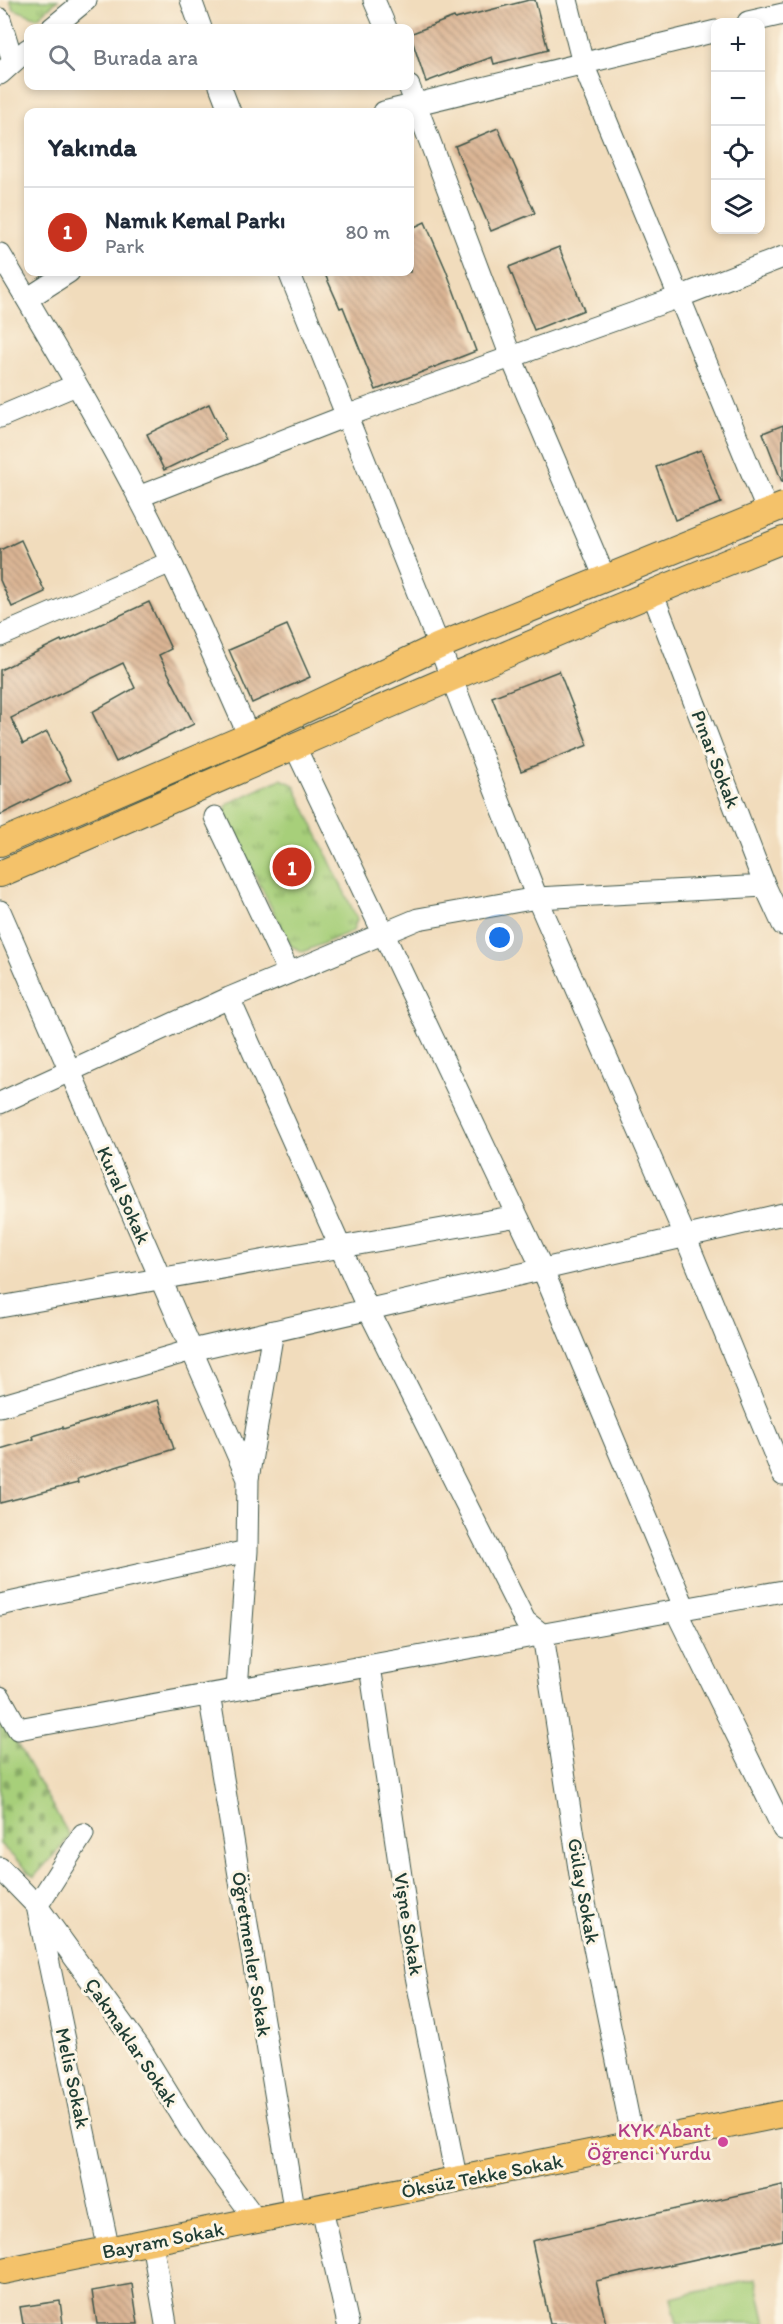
<!DOCTYPE html>
<html lang="tr">
<meta charset="utf-8">
<style>
:root{--surface:#fff;--page:#f6f6f7;--text:#1f2937;--muted:#747a83;--line:#e0e1e3;--accent:#c8321e}
body{margin:0;font-family:Itim,sans-serif;background:var(--page);color:var(--text)}
.controls{position:absolute;right:18px;top:18px;display:grid;overflow:hidden;border-radius:12px;box-shadow:0 3px 9px #0003}
.controls button{width:54px;height:54px;display:grid;place-items:center;padding:0;border:0;border-bottom:2px solid var(--line);background:var(--surface);color:var(--text);font:30px sans-serif}
.you{position:absolute;left:500px;top:938px;width:21px;height:21px;margin:-15px;border:4px solid #fff;border-radius:50%;background:#1a73e8;box-shadow:0 0 0 9px #1a73e833}
.badge{display:grid;place-items:center;width:39px;height:39px;border-radius:50%;background:var(--accent);color:#fff;font-size:20px;font-weight:700}
.pin{position:absolute;translate:-50% -50%;border:3px solid #fff;box-shadow:0 2px 6px #0006}
.list{margin:0;padding:0;list-style:none}
h2{display:flex;justify-content:space-between;align-items:center;height:78px;margin:0;padding:0 24px;font-size:26px}
h2 small{font-size:20px;font-weight:400;color:var(--muted)}
.list li{display:grid;grid-template-columns:39px 1fr auto;gap:18px;align-items:center;box-sizing:border-box;height:90px;padding:0 24px;border-top:2px solid var(--line)}
.list b{display:block;font-size:22px;white-space:nowrap}
.list p{margin:0;font-size:20px;white-space:nowrap;color:var(--muted)}
.list em{font-size:20px;font-style:normal;color:var(--muted)}
.icon{flex:none;width:33px;height:33px;fill:none;stroke:currentColor;stroke-width:2;stroke-linecap:round;stroke-linejoin:round}
.map{position:relative;flex:none;width:783px;height:2324px;overflow:hidden}
.search{position:absolute;background:var(--surface);box-shadow:0 3px 9px #0003;left:24px;top:24px;width:390px;height:66px;display:flex;align-items:center;gap:15px;box-sizing:border-box;padding:0 21px;border-radius:12px;color:var(--muted);font-size:22px}
.panel{position:absolute;background:var(--surface);box-shadow:0 3px 9px #0003;left:24px;top:108px;width:390px;height:168px;border-radius:12px}
.map>svg:first-child{display:block}
.grass{fill:url(#grass-tufts);stroke:#638657;stroke-width:1.5}
.cemetery{fill:url(#cemetery-stones);stroke:#638657;stroke-width:1.5}
.pitch{fill:#a7cf7a;stroke:#638657;stroke-width:1.5}
.building{fill:url(#building-back-hatch)}
.lines{fill:none;stroke-linecap:round;stroke-linejoin:round}
.minor-casing{stroke:#3e5548;stroke-width:23}
.major-casing{stroke:#3e5548;stroke-width:28}
.minor{stroke:#fff;stroke-width:21}
.major{stroke:#f4c26a;stroke-width:26}
.hotel-dot{fill:#d1479c;stroke:#fcf5e5;stroke-width:2}
.labels{text-anchor:middle;dominant-baseline:central;stroke-width:6;stroke-linejoin:round;paint-order:stroke}
.street-label{font-size:20px;fill:#1f3d34;stroke:#fcf5e5}
.hotel-label{font-size:20px;fill:#b23c85;stroke:#fcf5e5;text-anchor:end}
</style>
<div class="map">
<svg width="783" height="2324" viewBox="0 0 783 2324">
<defs>
<pattern id="grass-tufts" width="24" height="20" patternUnits="userSpaceOnUse" patternTransform="scale(1.5)"><rect width="24" height="20" fill="#a7cf7a"/><path d="M3 7l-1-3M5 7V3M7 7l1-3M15 17l-1-3M17 17v-4M19 17l1-3" fill="none" stroke="#87a965"/></pattern>
<pattern id="cemetery-stones" width="16" height="16" patternUnits="userSpaceOnUse" patternTransform="scale(1.5)"><rect width="16" height="16" fill="#a7cf7a"/><path d="M2 7V4a2 2 0 0 1 4 0v3zM10 15v-3a2 2 0 0 1 4 0v3z" fill="#87a965"/></pattern>
<pattern id="building-back-hatch" width="6" height="6" patternUnits="userSpaceOnUse" patternTransform="scale(1.5)"><rect width="6" height="6" fill="#dbb594"/><path d="M-1 5l2 2M0 0l6 6M5-1l2 2" fill="none" stroke="#b1947a"/></pattern>
</defs>
<rect width="100%" height="100%" fill="#fcf5e5"/>
<filter id="ink" filterUnits="userSpaceOnUse"><feTurbulence type="fractalNoise" baseFrequency=".0167" numOctaves="2"/><feDisplacementMap in="SourceGraphic" scale="12" xChannelSelector="R" yChannelSelector="G"/><feConvolveMatrix kernelMatrix="1 2 1 2 8 2 1 2 1" color-interpolation-filters="sRGB"/></filter>
<filter id="wash" filterUnits="userSpaceOnUse"><feTurbulence type="fractalNoise" baseFrequency=".008" numOctaves="4" result="noise"/><feDisplacementMap in="SourceGraphic" scale="24" xChannelSelector="R" yChannelSelector="G"/><feGaussianBlur stdDeviation="1.35" result="paint"/><feColorMatrix in="noise" values="0 0 0 0 0 0 0 0 0 0 0 0 0 0 0 0 0 1.4 0 .05"/><feComposite in="paint" operator="in"/></filter>
<g filter="url(#wash)">
<rect width="100%" height="100%" fill="#f1dcbc"/>
<path class="grass" d="M10 0H58L37 18 14 9Z
M281 779 294 785 357 919 353 931 303 952 291 946 224 815 227 804Z"/>
<path class="cemetery" d="M0 1714 70 1837 34 1877 0 1844Z"/>
<path class="pitch" d="M756 2279 766 2324H677L671 2298Z"/>
<g id="blocks">
<path class="building" d="M529 0H535L548 50 494 64 492 57 426 82 410 34 454 17 455 19Z
M498 128 535 213 491 231 455 146Z
M425 222 446 270 476 351 376 390 343 307 340 308 324 272H410V229Z
M559 247 584 310 534 330 509 267Z
M209 404 226 440 164 470 147 434Z
M783 425V482H782L763 433Z
M701 450 721 503 675 520 656 467Z
M21 540 45 592 12 607 0 580V550Z
M149 602 171 649 159 655 194 724 116 762 92 712 135 688 123 663 11 718 23 744 47 732 71 780 0 815V670L61 640 62 642Z
M287 625 310 677 252 703 229 650Z
M559 671 588 745 521 771 492 697Z
M158 1400 174 1449 77 1479 78 1483 0 1503V1449L34 1439 33 1436 63 1427V1429Z
M783 2185V2240L596 2281 606 2324H550L532 2241Z
M132 2284 138 2324H97L92 2291Z
M60 2301 63 2324H23L20 2307Z"/>
</g>
</g>
<g filter="url(#ink)">
<use href="#blocks" fill-opacity="0" stroke="#3e5548" stroke-width="1.5"/>
<g class="lines">
<defs>
<path id="minor" d="M191 0 201 28
M374 0 386 28
M567 0 583 64 768 512
M0 19 13 62
M748 22 783 14
M52 28 86 0
M0 74 28 49
M220 86 230 112
M409 86 511 357 605 578
M384 112 716 31
M0 254C48 334 95 414 138 496 179 574 213 656 249 736
M289 272 439 646 537 898 685 1236 783 1475
M27 299 69 272
M0 417 76 385
M138 497 346 416 679 297 783 257
M652 592 765 886 783 925
M0 636 171 562
M295 747 542 1268 685 1609
M215 817 289 973
M0 911 248 1479
M229 998 368 1309 525 1621 543 1635 582 1888 634 2145
M0 1103 229 998 418 919 537 898 765 886
M0 1307 517 1216
M0 1406 192 1350 783 1214
M0 1605 247 1551
M676 1611 783 1829
M370 1666 415 1971 457 2182
M237 1689 247 1551 248 1479 273 1331
M209 1694 295 2214
M0 1697 18 1729 783 1591
M83 1834 37 1906 109 2251
M0 1868 37 1906 140 2048 194 2136 257 2221
M322 2208 348 2324
M152 2242 166 2324"/>
<path id="major" d="M0 843 249 736 439 646 783 506
M0 874C261 762 519 645 783 540
M3 2271 783 2114"/>
</defs>
<use href="#minor" class="minor-casing"/>
<use href="#major" class="major-casing"/>
<use href="#minor" class="minor"/>
<use href="#major" class="major"/>
</g>
</g>
<circle class="hotel-dot" cx="723" cy="2142" r="6"/>
<g class="labels">
<g class="street-label">
<text transform="translate(716 759) rotate(69)">Pınar Sokak</text>
<text transform="translate(124 1195) rotate(66)">Kural Sokak</text>
<text transform="translate(584 1891) rotate(80)">Gülay Sokak</text>
<text transform="translate(409 1924) rotate(81)">Vişne Sokak</text>
<text transform="translate(252 1954) rotate(81)">Öğretmenler Sokak</text>
<text transform="translate(132 2042) rotate(56)">Çakmaklar Sokak</text>
<text transform="translate(73 2078) rotate(78)">Melis Sokak</text>
<text transform="translate(482 2176) rotate(-11)">Öksüz Tekke Sokak</text>
<text transform="translate(163 2240) rotate(-11)">Bayram Sokak</text>
</g>
<g class="hotel-label">
<text x="711" y="2130">KYK Abant<tspan x="711" dy="23">Öğrenci Yurdu</tspan></text>
</g>
</g>
</svg>
<div class="controls">
<button>+</button>
<button>−</button>
<button><svg class="icon" aria-label="locate" viewBox="0 0 24 24"><circle cx="12" cy="12" r="6"/><path d="M12 2v4M12 18v4M2 12h4M18 12h4"/></svg></button>
<button><svg class="icon" aria-label="layers" viewBox="0 0 24 24"><path d="M12 4l9 5-9 5-9-5zM3 14l9 5 9-5"/></svg></button>
</div>
<div class="you"></div>
<div class="pin badge" style="left:292px;top:867px">1</div>
<div class="search"><svg class="icon" aria-label="search" viewBox="0 0 24 24"><circle cx="10" cy="10" r="6"/><path d="M15 15l6 6"/></svg>Burada ara</div>
<section class="panel">
<h2>Yakında<small></small></h2>
<ul class="list">
<li><span class="badge">1</span><div><b>Namık Kemal Parkı</b><p>Park</p></div><em>80 m</em></li>
</ul>
</section>
</div>
